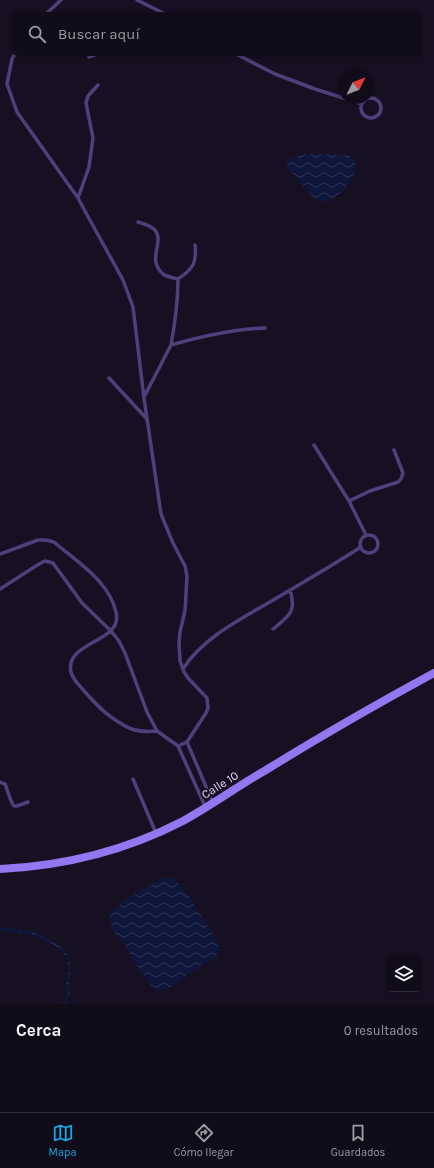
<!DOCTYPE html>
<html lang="es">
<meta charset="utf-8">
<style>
:root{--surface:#110c1a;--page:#1a1523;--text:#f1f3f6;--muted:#9c9ba2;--line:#302c39;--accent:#19a7e3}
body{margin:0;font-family:Karla,sans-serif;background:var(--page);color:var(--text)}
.controls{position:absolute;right:12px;bottom:12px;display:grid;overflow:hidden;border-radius:6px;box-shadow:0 2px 6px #0003}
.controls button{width:36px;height:36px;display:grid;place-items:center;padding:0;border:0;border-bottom:1px solid var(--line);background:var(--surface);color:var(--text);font:20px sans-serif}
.compass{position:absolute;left:338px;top:68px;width:36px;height:36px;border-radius:50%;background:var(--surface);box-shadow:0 2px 6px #0003;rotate:47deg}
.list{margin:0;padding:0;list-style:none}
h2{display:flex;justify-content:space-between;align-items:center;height:52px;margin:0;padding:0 16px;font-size:17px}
h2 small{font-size:13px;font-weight:400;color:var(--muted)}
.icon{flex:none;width:22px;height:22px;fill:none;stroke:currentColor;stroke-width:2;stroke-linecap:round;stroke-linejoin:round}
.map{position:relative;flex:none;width:434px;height:1004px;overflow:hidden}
.search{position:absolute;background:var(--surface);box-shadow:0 2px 6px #0003;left:12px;right:12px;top:12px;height:44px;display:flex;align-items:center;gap:10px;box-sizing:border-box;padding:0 14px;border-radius:6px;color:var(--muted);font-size:15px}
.sheet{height:108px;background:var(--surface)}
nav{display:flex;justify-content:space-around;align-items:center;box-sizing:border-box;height:56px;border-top:1px solid var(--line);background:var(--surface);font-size:11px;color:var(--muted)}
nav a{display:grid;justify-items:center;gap:2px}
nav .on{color:var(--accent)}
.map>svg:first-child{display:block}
.water{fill:url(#water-waves)}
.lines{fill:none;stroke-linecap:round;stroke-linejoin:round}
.lane{stroke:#4e407c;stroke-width:3.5}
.secondary{stroke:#9277f0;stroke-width:8}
.labels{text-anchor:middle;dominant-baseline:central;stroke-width:4;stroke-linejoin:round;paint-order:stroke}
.street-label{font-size:12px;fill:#e1d5fb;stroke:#171022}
</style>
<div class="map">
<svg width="434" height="1004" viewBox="0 0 434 1004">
<defs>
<pattern id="water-waves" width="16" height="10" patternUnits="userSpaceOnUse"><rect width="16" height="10" fill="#0f163c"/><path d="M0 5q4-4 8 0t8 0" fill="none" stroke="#323759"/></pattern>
</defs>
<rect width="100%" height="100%" fill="#171022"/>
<path class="water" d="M305 154C322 155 338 153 354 157 360 172 347 189 335 197 331 199 327 200 323 202L315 199 287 167 288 160Z
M164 878H173L181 886 188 895 214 936 220 950 215 958 205 963 193 971 179 982 168 988 158 991 152 986 135 963 126 947 113 930 109 918 112 910 145 888Z
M0 927 32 931 53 942 63 949 69 956 71 970 69 984 70 994 65 1004H62L68 993 66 984 69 970 67 957 61 951 52 944 31 934 8 932 0 930Z"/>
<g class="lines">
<path class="lane" d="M137 0 165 14
M46 14 61 0
M15 54 12 59 7 84 17 112 78 198 86 213 123 280 133 307 144 398 161 514 173 543 185 566 187 576 185 611 180 632 179 643 180 661 184 672 188 678 207 698 208 708 206 713 187 742 178 746
M236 54 275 74 315 89 362 104
M89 57 97 54
M361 108a10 10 0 1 1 20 0a10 10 0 1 1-20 0Z
M78 198 89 167 93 138 86 103 88 96 98 85
M138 222C144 224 150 225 155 230 165 242 146 259 163 274 167 277 174 278 178 279 178 301 175 323 171 345
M178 279C193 269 197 263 195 245
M109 378 146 418
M144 397 171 345C202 336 233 329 265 328
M314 445 349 501 366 535
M349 501 370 491 398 482 401 479 403 473 394 450
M360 544a9 9 0 1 1 18 0a9 9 0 1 1-18 0Z
M0 554 38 540H46L54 542C77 562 109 581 116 612 124 643 64 641 71 672 73 680 80 686 85 692 93 701 101 710 111 717 128 729 136 733 157 731
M0 589 39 564 45 561 53 563 82 603 111 631 119 641 125 653 147 712 157 731 178 746 205 806
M273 629C289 616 297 612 290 590
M183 669C203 637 243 618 275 599 304 582 333 565 361 547
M187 742 213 803
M133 779 156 833
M0 782 5 784C8 791 10 801 14 806H17L28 802"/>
<path class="secondary" d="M0 869C64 866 127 850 183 821 212 805 238 786 266 770 321 736 377 704 434 673"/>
</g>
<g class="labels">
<g class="street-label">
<text transform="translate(220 785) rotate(-32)">Calle 10</text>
</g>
</g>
</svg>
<div class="controls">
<button><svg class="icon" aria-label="layers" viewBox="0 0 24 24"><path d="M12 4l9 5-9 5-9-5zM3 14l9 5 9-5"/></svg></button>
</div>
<svg class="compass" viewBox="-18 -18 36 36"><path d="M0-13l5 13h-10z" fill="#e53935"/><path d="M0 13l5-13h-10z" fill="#9c9ba2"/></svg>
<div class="search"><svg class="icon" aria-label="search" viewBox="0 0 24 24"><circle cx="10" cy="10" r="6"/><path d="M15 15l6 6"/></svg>Buscar aquí</div>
</div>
<section class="sheet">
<h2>Cerca<small>0 resultados</small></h2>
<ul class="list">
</ul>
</section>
<nav>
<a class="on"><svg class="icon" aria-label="map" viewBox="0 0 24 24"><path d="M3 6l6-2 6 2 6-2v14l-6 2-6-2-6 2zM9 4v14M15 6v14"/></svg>Mapa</a>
<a><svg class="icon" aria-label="directions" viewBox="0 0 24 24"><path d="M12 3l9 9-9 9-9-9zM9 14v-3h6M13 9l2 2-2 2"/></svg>Cómo llegar</a>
<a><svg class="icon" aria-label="saved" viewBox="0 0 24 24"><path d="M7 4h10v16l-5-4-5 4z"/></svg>Guardados</a>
</nav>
